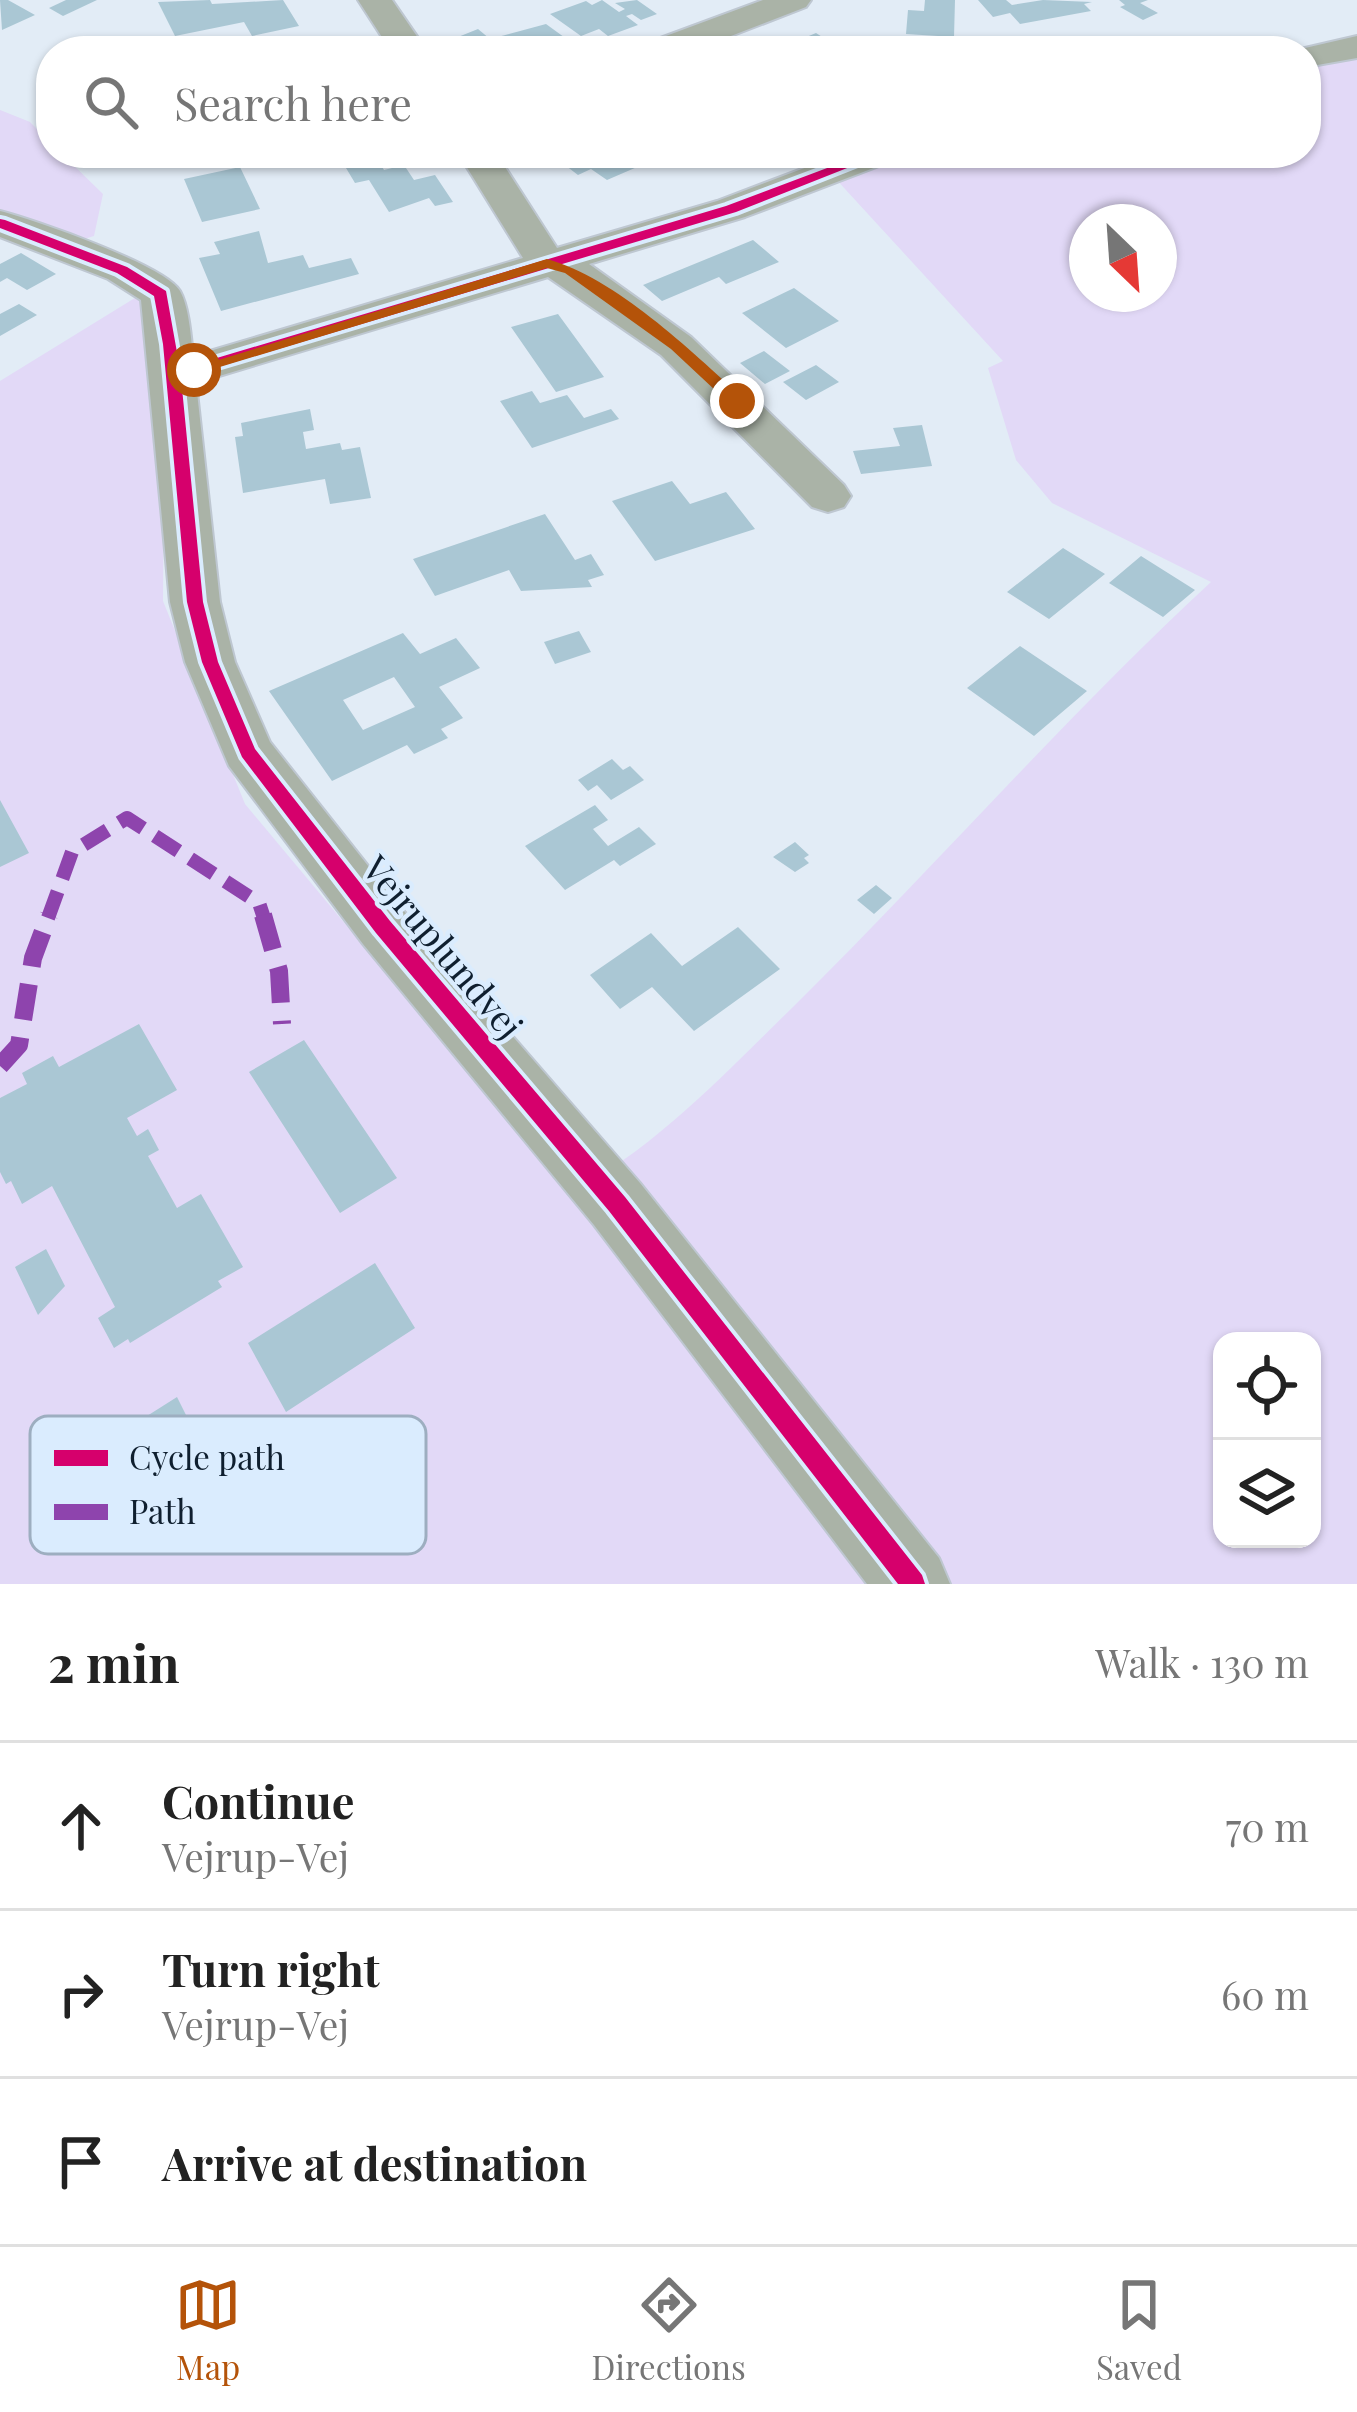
<!DOCTYPE html>
<meta charset="utf-8">
<style>
:root{--surface:#fff;--page:#f2f2f2;--text:#222;--muted:#767676;--line:#e0e0e0;--accent:#b45309}
body{margin:0;font-family:"Playfair Display",serif;background:var(--page);color:var(--text)}
.controls{position:absolute;right:36px;bottom:36px;display:grid;overflow:hidden;border-radius:24px;box-shadow:0 3px 9px #0004}
.controls button{width:108px;height:108px;display:grid;place-items:center;padding:0;border:0;border-bottom:3px solid var(--line);background:var(--surface);color:var(--text);font:60px sans-serif}
.compass{position:absolute;left:1069px;top:204px;width:108px;height:108px;border-radius:50%;background:var(--surface);box-shadow:0 3px 9px #0004;rotate:155deg}
.stop{position:absolute;width:36px;height:36px;margin:-27px;border:9px solid #b45309;border-radius:50%;background:#fff}
.stop.end{background:#b45309;border-color:#fff;box-shadow:0 3px 12px #0008}
.list{margin:0;padding:0;list-style:none}
h2{display:flex;justify-content:space-between;align-items:center;height:156px;margin:0;padding:0 48px;font-size:51px}
h2 small{font-size:39px;font-weight:400;color:var(--muted)}
.list li{display:grid;grid-template-columns:78px 1fr auto;gap:36px;align-items:center;box-sizing:border-box;height:168px;padding:0 48px;border-top:3px solid var(--line)}
.list b{display:block;font-size:45px;white-space:nowrap}
.list p{margin:0;font-size:39px;white-space:nowrap;color:var(--muted)}
.list em{font-size:39px;font-style:normal;color:var(--muted)}
.icon{flex:none;width:66px;height:66px;fill:none;stroke:currentColor;stroke-width:2;stroke-linecap:round;stroke-linejoin:round}
.map{position:relative;flex:none;width:1357px;height:1584px;overflow:hidden}
.search{position:absolute;background:var(--surface);box-shadow:0 3px 9px #0004;left:36px;right:36px;top:36px;height:132px;display:flex;align-items:center;gap:30px;box-sizing:border-box;padding:0 42px;border-radius:48px;color:var(--muted);font-size:45px}
.sheet{height:660px;background:var(--surface)}
nav{display:flex;justify-content:space-around;align-items:center;box-sizing:border-box;height:168px;border-top:3px solid var(--line);background:var(--surface);font-size:33px;color:var(--muted)}
nav a{display:grid;justify-items:center;gap:6px}
nav .on{color:var(--accent)}
.map>svg:first-child{display:block}
.green{fill:#e2d9f7;fill-rule:evenodd}
.building{fill:#aac7d4;fill-rule:evenodd}
.lines{fill:none;stroke-linecap:round;stroke-linejoin:round}
.street-casing{stroke:#bec7d1;stroke-width:4}
.street{fill:#aab3a7;fill-rule:evenodd}
.quiet-far1{stroke:#8e44ad;stroke-width:14;stroke-dasharray:28 14;stroke-linecap:butt}
.quiet{stroke:#8e44ad;stroke-width:18;stroke-dasharray:36 18;stroke-linecap:butt}
.cycleway-casing{stroke:#daecfe;stroke-width:8}
.cycleway{fill:#d6006c;fill-rule:evenodd}
.route{fill:#b45309}
.labels{text-anchor:middle;dominant-baseline:central;stroke-width:9;stroke-linejoin:round;paint-order:stroke}
.street-label{font-size:36px;fill:#0f1f2f;stroke:#daecfe}
.key{fill:#daecfe;stroke:#9daec0;stroke-width:3}
.key-label{font-size:33px;fill:#0f1f2f}
</style>
<div class="map">
<svg width="1357" height="1584" viewBox="0 0 1357 1584">
<rect width="100%" height="100%" fill="#e2ecf6"/>
<path class="green" d="M1357 54V1584H0V381L143 293 164 450 163 601 245 804 570 1193C657 1147 724 1074 794 1006 935 867 1066 716 1211 582L1052 503 1016 460 988 368 1003 361 834 177 895 153H1306V62ZM1087 222H1159V294H1087ZM1222 1341H1312V1539H1222Z
M0 110 30 122 51 143V153H61L103 194 94 236 71 243 0 210Z"/>
<path class="building" d="M0 0H8L35 15 2 30Z
M66 0H97L63 16 49 8Z
M210 0 212 4 283 0 299 26 252 36 244 22 175 36 158 2Z
M602 0 619 12 625 9 615 3 637 0 657 14 641 20 632 14 626 16 638 25 608 36 599 29 581 36 550 14 586 1 592 5Z
M925 0H955L954 37 906 34 908 10 924 11Z
M978 0H1006L1012 5 1043 0 1092 2 1084 4 1091 11 1020 24 1010 13 993 17Z
M1119 0H1148L1140 3 1158 13 1143 20 1120 7 1125 5Z
M546 24 568 40 537 51H468L453 39 478 29 490 39Z
M816 33 844 51H773Z
M549 153H627L607 161 612 165 633 156 644 164 607 180 591 169 578 175Z
M378 160 384 170 404 165 414 180 435 175 453 202 435 206 429 198 389 212 369 180 355 183 346 168Z
M240 167 260 209 202 222 184 179Z
M259 231 268 263 303 255 309 268 351 258 359 274 221 311 199 258 220 254 214 242Z
M753 240 779 262 726 284 719 277 662 301 643 285Z
M21 253 56 274 27 290 7 278 0 282V264Z
M794 288 839 321 786 348 742 313Z
M19 304 37 315 0 336V314Z
M558 314 604 377 556 392 511 327Z
M764 351 790 371 765 384 740 363Z
M816 365 839 382 806 400 783 382Z
M532 391 540 403 567 395 584 418 611 409 619 419 532 448 500 401Z
M310 409 314 430 303 432 306 449 340 443 342 450 360 447 371 498 330 504 325 479 243 493 235 437 243 436 241 423Z
M922 425 932 466 861 474 853 451 900 446 893 428Z
M672 481 690 504 726 492 755 529 655 561 612 501Z
M545 514 575 560 591 554 604 575 588 580 592 587 521 591 509 570 435 596 413 559Z
M1063 548 1105 574 1049 619 1007 592Z
M1141 556 1195 590 1163 617 1109 583Z
M579 631 591 652 555 664 544 642Z
M403 633 420 654 456 638 480 668 439 687 463 718 441 729 448 738 414 754 407 745 332 781 269 691ZM394 677 415 707 363 730 343 700Z
M1020 646 1087 691 1034 736 967 688Z
M612 759 623 770 630 766 644 780 611 800 597 785 588 791 578 780Z
M0 800 29 853 0 867Z
M595 805 608 820 593 829 608 846 639 827 656 844 620 866 614 860 565 890 525 846Z
M795 842 809 855 804 858 809 863 795 872 773 857Z
M876 885 892 898 874 914 857 900Z
M738 927 780 969 694 1031 652 987 620 1009 590 975 651 933 682 966Z
M139 1024 177 1090 127 1118 137 1136 148 1129 159 1150 148 1156 177 1208 201 1194 243 1267 218 1281 222 1287 130 1343 128 1339 114 1348 98 1318 115 1307 52 1186 22 1204 11 1181 6 1184 0 1172V1098L27 1084 22 1073 53 1056 59 1067Z
M304 1040 397 1178 340 1213 249 1072Z
M46 1249 65 1286 38 1315 15 1267Z
M375 1263 415 1328 286 1412 248 1343Z
M177 1397 198 1439 57 1528 38 1485Z"/>
<g class="lines">
<defs>
<path id="street" d="M358 0H392L427 51H391Z
M763 0H811L806 7 692 51H642L647 43Z
M1357 36V58L1306 67V51H1292Z
M458 153H496L557 248 717 201 844 153H898L892 161 745 217 589 264 691 337 844 485 851 496 844 507 828 512 812 507 661 355 548 277 196 383 220 602 235 662 270 742 403 910 640 1183 939 1558 950 1584H867L594 1225 363 944 229 766 185 662 170 602 141 300 108 279 0 237V211C32 219 165 265 180 291 189 307 191 337 193 356L523 258Z"/>
</defs>
<use href="#street" class="street-casing"/>
<use href="#street" class="street"/>
<path class="quiet-far1" d="M48 918 72 852 127 818 259 903 264 918"/>
<path class="quiet" d="M263 915 279 971 282 1024
M0 1066 19 1045 33 958 49 915"/>
<defs>
<path id="cycleway" d="M867 153H885L736 212 181 378 203 602 218 662 255 749 390 921 625 1197 922 1575 925 1584H898L609 1211 376 933 242 757 202 662 187 602 163 344 154 296 117 273 0 228V219L5 220 127 267 166 291 180 369 726 206Z"/>
</defs>
<use href="#cycleway" class="cycleway-casing"/>
<use href="#cycleway" class="cycleway"/>
</g>
<path class="route" d="M547 259C616 278 690 350 743 398V405H731L671 349 565 273 547 268 200 373 186 370Z"/>
<g class="labels">
<g class="street-label">
<text transform="translate(444 946) rotate(50)">Vejruplundvej</text>
</g>
</g>
<rect x="30" y="1416" width="396" height="138" rx="18" class="key"/>
<rect x="54" y="1450" width="54" height="16" fill="#d6006c"/>
<rect x="54" y="1504" width="54" height="16" fill="#8e44ad"/>
<g class="key-label">
<text x="129" y="1470">Cycle path</text>
<text x="129" y="1524">Path</text>
</g>
</svg>
<div class="controls">
<button><svg class="icon" aria-label="locate" viewBox="0 0 24 24"><circle cx="12" cy="12" r="6"/><path d="M12 2v4M12 18v4M2 12h4M18 12h4"/></svg></button>
<button><svg class="icon" aria-label="layers" viewBox="0 0 24 24"><path d="M12 4l9 5-9 5-9-5zM3 14l9 5 9-5"/></svg></button>
</div>
<svg class="compass" viewBox="-18 -18 36 36"><path d="M0-13l5 13h-10z" fill="#e53935"/><path d="M0 13l5-13h-10z" fill="#767676"/></svg>
<div class="stop" style="left:194px;top:370px"></div>
<div class="stop end" style="left:737px;top:401px"></div>
<div class="search"><svg class="icon" aria-label="search" viewBox="0 0 24 24"><circle cx="10" cy="10" r="6"/><path d="M15 15l6 6"/></svg>Search here</div>
</div>
<section class="sheet">
<h2>2 min<small>Walk · 130 m</small></h2>
<ul class="list">
<li><svg class="icon" aria-label="ahead" viewBox="0 0 24 24"><path d="M12 20V5M6 11l6-6 6 6"/></svg><div><b>Continue</b><p>Vejrup-Vej</p></div><em>70 m</em></li>
<li><svg class="icon" aria-label="right" viewBox="0 0 24 24"><path d="M7 20v-9h11M14 6l5 5-5 5"/></svg><div><b>Turn right</b><p>Vejrup-Vej</p></div><em>60 m</em></li>
<li><svg class="icon" aria-label="arrive" viewBox="0 0 24 24"><path d="M6 21V4h12l-3 4 3 4H6"/></svg><div><b>Arrive at destination</b></div></li>
</ul>
</section>
<nav>
<a class="on"><svg class="icon" aria-label="map" viewBox="0 0 24 24"><path d="M3 6l6-2 6 2 6-2v14l-6 2-6-2-6 2zM9 4v14M15 6v14"/></svg>Map</a>
<a><svg class="icon" aria-label="directions" viewBox="0 0 24 24"><path d="M12 3l9 9-9 9-9-9zM9 14v-3h6M13 9l2 2-2 2"/></svg>Directions</a>
<a><svg class="icon" aria-label="saved" viewBox="0 0 24 24"><path d="M7 4h10v16l-5-4-5 4z"/></svg>Saved</a>
</nav>
